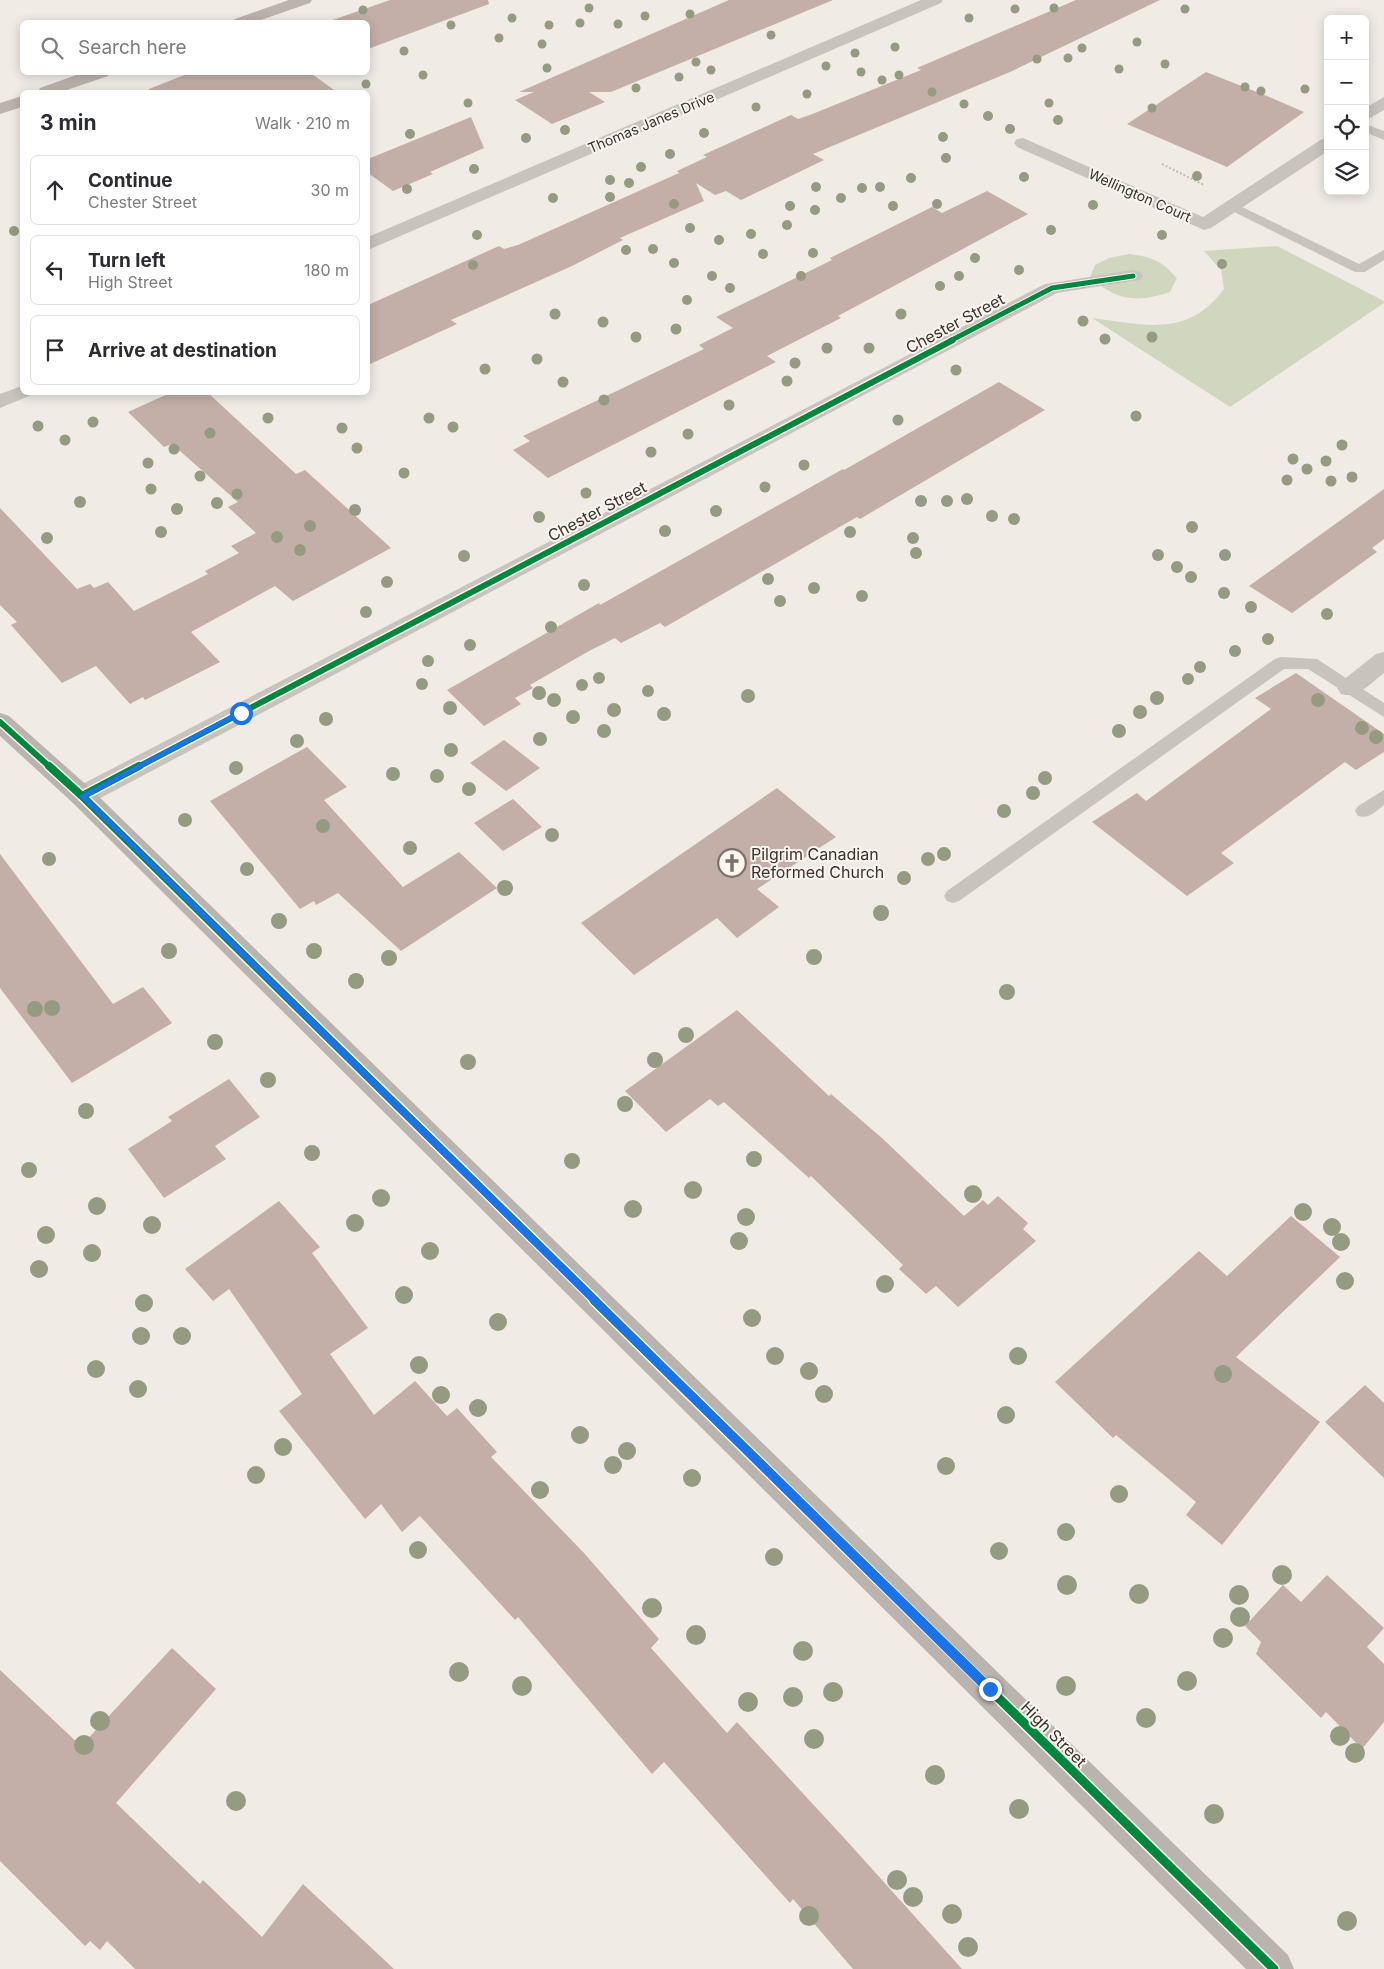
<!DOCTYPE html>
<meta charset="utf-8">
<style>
:root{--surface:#fff;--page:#f2f2f3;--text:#2b2b33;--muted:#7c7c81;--line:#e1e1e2}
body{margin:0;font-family:Inter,sans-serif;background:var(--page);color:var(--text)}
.controls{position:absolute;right:15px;top:15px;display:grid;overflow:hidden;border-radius:8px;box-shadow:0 2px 12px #0003}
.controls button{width:45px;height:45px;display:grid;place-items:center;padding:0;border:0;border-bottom:1px solid var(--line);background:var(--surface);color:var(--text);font:25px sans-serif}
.stop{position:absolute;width:15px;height:15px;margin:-11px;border:4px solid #1a73e8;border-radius:50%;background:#fff}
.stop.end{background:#1a73e8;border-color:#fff;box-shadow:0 1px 5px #0008}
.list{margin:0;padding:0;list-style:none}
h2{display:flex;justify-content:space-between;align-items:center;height:65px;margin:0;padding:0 20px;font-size:21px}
h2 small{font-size:16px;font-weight:400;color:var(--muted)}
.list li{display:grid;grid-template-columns:32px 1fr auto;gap:15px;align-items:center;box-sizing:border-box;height:70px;margin:0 10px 10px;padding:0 10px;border:1px solid var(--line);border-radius:8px}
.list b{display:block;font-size:19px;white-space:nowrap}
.list p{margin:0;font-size:16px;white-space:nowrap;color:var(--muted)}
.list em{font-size:16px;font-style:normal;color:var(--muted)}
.icon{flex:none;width:28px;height:28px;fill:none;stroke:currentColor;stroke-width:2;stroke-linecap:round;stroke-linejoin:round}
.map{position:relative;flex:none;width:1384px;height:1969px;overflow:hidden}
.search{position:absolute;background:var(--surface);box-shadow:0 2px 12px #0003;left:20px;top:20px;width:350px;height:55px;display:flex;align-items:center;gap:12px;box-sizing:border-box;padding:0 18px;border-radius:8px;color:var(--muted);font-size:19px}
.panel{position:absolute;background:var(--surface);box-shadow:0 2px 12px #0003;left:20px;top:90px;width:350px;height:305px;border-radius:8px}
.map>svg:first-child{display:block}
.green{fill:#d1d6bf}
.building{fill:#c3afa7}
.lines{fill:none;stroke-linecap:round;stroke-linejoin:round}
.path{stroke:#c2bbb6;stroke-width:2;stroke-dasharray:2 2;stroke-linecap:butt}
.lane{fill:#c9c3be;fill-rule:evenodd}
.street{fill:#c9c3be;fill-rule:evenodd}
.secondary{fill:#bab3ae;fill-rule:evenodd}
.cycleway-far3-casing{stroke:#fbf5ee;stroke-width:7}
.cycleway-far2-casing{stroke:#fbf5ee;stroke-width:9}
.cycleway-far1-casing{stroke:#fbf5ee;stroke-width:11}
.cycleway-casing{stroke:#fbf5ee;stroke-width:12}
.cycleway-far3{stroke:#00873e;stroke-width:5}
.cycleway-far2{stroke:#00873e;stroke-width:6}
.cycleway-far1{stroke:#00873e;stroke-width:8}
.cycleway{stroke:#00873e;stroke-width:9}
.tree{fill:#959b80}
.route{fill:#1a73e8}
.labels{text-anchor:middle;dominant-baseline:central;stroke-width:4;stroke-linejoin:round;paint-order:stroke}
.far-street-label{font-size:14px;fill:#3b302b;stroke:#fbf5ee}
.street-label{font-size:16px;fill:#3b302b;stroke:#fbf5ee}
.poi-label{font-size:16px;fill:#3b302b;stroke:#fbf5ee;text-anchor:start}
</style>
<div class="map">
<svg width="1384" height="1969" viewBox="0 0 1384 1969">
<rect width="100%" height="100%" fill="#f0ebe5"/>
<path class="green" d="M1277 246 1384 301V303L1230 407 1092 318C1145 325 1188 338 1224 289L1221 270 1204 251Z
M1129 254C1152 257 1161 260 1177 278L1170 292C1137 303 1116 301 1090 277L1095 265 1109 258Z"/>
<path class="building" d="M390 0H488L489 4 368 49V22H327Z
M729 0H833L611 92H589L605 102 552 124 515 100 534 92H519Z
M1076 0H1160L1010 72 813 154 824 160 741 200 726 191 715 195 696 183 704 201 620 238 623 240 572 266 451 320 457 324 368 365V305L499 246 504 249 518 245 679 173 677 171 707 157 703 155 791 115 798 119 810 115 921 70 917 68Z
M192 72H309L337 92H149V89Z
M1206 72 1267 96 1304 112 1227 167 1127 124Z
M471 117 484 148 430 172 433 174 393 191 368 173V159Z
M987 191 1028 214 838 316 841 318 767 356 776 362 548 478 513 450 530 441 523 436 704 349 699 345 733 328 716 317 832 260 830 258 932 207 942 213Z
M999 382 1045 410 860 519 857 517 665 627 660 623 621 643 615 638 589 651 530 685 533 688 515 698 521 704 484 726 447 690 599 603 600 605 843 469 844 470Z
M172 392H207L296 474 305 470 391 548 293 601 275 586 191 632 220 662 145 700 143 697 130 704 96 666 62 683 11 625 17 622 0 605V508L77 589 90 584 94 588 108 582 134 611 208 574 205 571 239 553 231 546 256 533 228 507 238 502 172 444 164 447 128 412Z
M1384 489V539L1372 548 1377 552 1292 613 1249 586Z
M1296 673 1384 734V752L1356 770 1345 762 1221 853 1234 863 1187 896 1092 822 1137 793 1146 801 1271 709 1255 698Z
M504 740 540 768 506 791 470 763Z
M307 747 347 787 324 800 403 887 459 852 497 888 401 951 338 893 316 905 314 901 300 909 210 801Z
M777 788 836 837 757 889 779 907 737 938 717 918 634 975 581 923Z
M513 799 542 827 503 851 474 823Z
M0 854 113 1004 143 987 172 1023 72 1083 0 988Z
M737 1010 829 1096 831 1094 883 1139 964 1216 983 1200 988 1205 998 1196 1028 1223 1023 1229 1036 1241 958 1307 936 1286 926 1294 899 1269 903 1265 811 1176 809 1178 724 1102 718 1106 710 1099 666 1132 625 1091Z
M229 1079 260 1117 215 1146 226 1159 164 1198 128 1149 172 1121 168 1117Z
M279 1201 320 1247 312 1253 368 1328 330 1354 374 1415 415 1381 447 1416 457 1408 497 1452 491 1457 584 1553 659 1639 651 1648 727 1733 737 1722 846 1840 962 1969H853L793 1899 790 1903 664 1762 652 1774 518 1617 515 1620 420 1516 402 1532 381 1504 365 1519 279 1411 302 1394 229 1289 213 1301 185 1269Z
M1291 1216 1340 1257 1236 1357 1320 1422 1222 1545 1186 1515 1196 1502 1116 1435 1113 1438 1055 1382 1199 1251 1227 1276Z
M1365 1385 1384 1403V1478L1325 1422Z
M1327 1575 1384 1628 1367 1647 1384 1664V1722L1362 1749 1326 1712 1321 1718 1256 1654 1261 1642 1245 1626 1283 1585 1301 1602Z
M172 1648 216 1689 116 1803 200 1884 203 1880 262 1937 303 1884 394 1969H135L107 1941 100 1950 90 1941 85 1946 0 1861V1670L81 1746Z"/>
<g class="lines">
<path class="path" d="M1162 164 1204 185"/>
<path class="lane" d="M1365 124 1384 131V140L1365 132Z
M1232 202 1359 264 1384 250V260L1365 272H1355L1228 209 1226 206Z
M1281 657 1317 659 1384 703V717L1308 669H1284L959 901 953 903 947 901 944 896 947 891 1275 659Z
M1384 790V805C1375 812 1369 819 1358 816L1355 811 1358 806Z"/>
<path class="street" d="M921 0H943L941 3 368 250V237Z
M1384 97V110L1365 121V108Z
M1023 138 1203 217 1322 139 1328 138V151L1211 228 1204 230 1017 147 1014 143 1017 139Z
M1133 270 1140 272 1143 276 1140 280 1057 293 91 803 82 805 73 803 69 796 73 789 1045 284Z
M22 386V392H32L29 396 0 408V394Z
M1384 652V673C1371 683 1358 699 1341 694L1337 688 1341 682 1376 654Z"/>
<path class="secondary" d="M289 0H312L310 3 255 22H233L235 19Z
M85 72H110L108 76 61 92H38L40 88Z
M22 96V107L0 114V103Z
M0 713 9 716 91 789 1288 1955 1294 1969H1246L73 803 0 736Z"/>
<defs>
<path id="cycleway-far3" d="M950 341 1052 288 1133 276"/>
<path id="cycleway-far2" d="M0 722 51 768
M136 768 953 340"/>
<path id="cycleway-far1" d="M49 766 82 796 596 1301
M82 796 139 766"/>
<path id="cycleway" d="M594 1300 1274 1969"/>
</defs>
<use href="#cycleway-far3" class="cycleway-far3-casing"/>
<use href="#cycleway-far2" class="cycleway-far2-casing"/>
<use href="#cycleway-far1" class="cycleway-far1-casing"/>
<use href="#cycleway" class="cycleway-casing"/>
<use href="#cycleway-far3" class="cycleway-far3"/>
<use href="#cycleway-far2" class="cycleway-far2"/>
<use href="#cycleway-far1" class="cycleway-far1"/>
<use href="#cycleway" class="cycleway"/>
</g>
<g class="tree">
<circle cx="589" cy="8" r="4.5"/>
<circle cx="1054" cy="8" r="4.5"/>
<circle cx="1015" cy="9" r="4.5"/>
<circle cx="1185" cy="9" r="4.5"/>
<circle cx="363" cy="10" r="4.5"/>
<circle cx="690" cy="14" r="4.5"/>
<circle cx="645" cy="16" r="4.5"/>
<circle cx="512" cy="18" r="4.5"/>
<circle cx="969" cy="18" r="4.5"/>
<circle cx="580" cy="23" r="4.5"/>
<circle cx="618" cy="24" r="4.5"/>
<circle cx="451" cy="25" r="4.5"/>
<circle cx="549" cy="25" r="4.5"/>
<circle cx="771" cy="35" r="4.5"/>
<circle cx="499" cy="38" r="4.5"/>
<circle cx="1137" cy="42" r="4.5"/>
<circle cx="542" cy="44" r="4.5"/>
<circle cx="895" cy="47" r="4.5"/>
<circle cx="1082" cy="48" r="4.5"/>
<circle cx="404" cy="51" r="4.5"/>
<circle cx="855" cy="53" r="4.5"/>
<circle cx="1068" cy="58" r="4.5"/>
<circle cx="1037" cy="59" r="4.5"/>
<circle cx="696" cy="62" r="4.5"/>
<circle cx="1165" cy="64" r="4.5"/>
<circle cx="826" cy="66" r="4.5"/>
<circle cx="547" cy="68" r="4.5"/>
<circle cx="1119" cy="69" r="4.5"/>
<circle cx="711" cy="70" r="4.5"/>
<circle cx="861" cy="72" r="4.5"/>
<circle cx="423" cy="75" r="4.5"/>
<circle cx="899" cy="75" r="4.5"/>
<circle cx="679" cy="77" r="4.5"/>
<circle cx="882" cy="80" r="4.5"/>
<circle cx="366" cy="84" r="4.5"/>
<circle cx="1245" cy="87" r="4.5"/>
<circle cx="636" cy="88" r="4.5"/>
<circle cx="1305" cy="89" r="4.5"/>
<circle cx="1261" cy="91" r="4.5"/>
<circle cx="932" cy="92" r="4.5"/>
<circle cx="807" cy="94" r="4.5"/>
<circle cx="468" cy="103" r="4.5"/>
<circle cx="1049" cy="103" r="4.5"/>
<circle cx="964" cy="104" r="4.5"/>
<circle cx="756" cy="107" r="4.5"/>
<circle cx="1152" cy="108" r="4.5"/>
<circle cx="988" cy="116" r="5"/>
<circle cx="1058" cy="120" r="5"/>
<circle cx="1010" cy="129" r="5"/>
<circle cx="565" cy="130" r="5"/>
<circle cx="704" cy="133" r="5"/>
<circle cx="410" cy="134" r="5"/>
<circle cx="943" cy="137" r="5"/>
<circle cx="526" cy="138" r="5"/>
<circle cx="670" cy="154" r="5"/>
<circle cx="946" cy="158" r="5"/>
<circle cx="641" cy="167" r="5"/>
<circle cx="474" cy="169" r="5"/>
<circle cx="1197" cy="176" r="5"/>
<circle cx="1024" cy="177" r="5"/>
<circle cx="911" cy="178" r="5"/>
<circle cx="610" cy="180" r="5"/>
<circle cx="629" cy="183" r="5"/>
<circle cx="816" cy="187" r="5"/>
<circle cx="880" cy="187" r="5"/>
<circle cx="862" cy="188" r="5"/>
<circle cx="407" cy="189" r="5"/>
<circle cx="610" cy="197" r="5"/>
<circle cx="553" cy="198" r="5"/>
<circle cx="841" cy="198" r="5"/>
<circle cx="674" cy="204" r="5"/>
<circle cx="937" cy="204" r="5"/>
<circle cx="1093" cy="205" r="5"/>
<circle cx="790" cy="206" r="5"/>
<circle cx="893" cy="206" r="5"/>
<circle cx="815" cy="210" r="5"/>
<circle cx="787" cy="225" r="5"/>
<circle cx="690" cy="228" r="5"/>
<circle cx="1051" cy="230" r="5"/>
<circle cx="14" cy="231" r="5"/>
<circle cx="751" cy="234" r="5"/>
<circle cx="477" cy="235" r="5"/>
<circle cx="1162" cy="235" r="5"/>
<circle cx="719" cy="240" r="5"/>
<circle cx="653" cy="249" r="5"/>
<circle cx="626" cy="250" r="5"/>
<circle cx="813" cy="253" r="5"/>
<circle cx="763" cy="254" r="5"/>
<circle cx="975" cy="258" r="5"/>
<circle cx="674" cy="263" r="5"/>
<circle cx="1222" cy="264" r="5"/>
<circle cx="473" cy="265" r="5"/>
<circle cx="1019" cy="270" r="5"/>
<circle cx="712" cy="276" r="5"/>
<circle cx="801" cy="276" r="5"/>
<circle cx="959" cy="276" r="5"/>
<circle cx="940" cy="286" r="5"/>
<circle cx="730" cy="288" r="5"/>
<circle cx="687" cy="300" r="5"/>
<circle cx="555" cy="314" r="5.5"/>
<circle cx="901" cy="314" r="5.5"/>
<circle cx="1083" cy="321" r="5.5"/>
<circle cx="603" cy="322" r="5.5"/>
<circle cx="676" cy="329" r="5.5"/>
<circle cx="636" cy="337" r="5.5"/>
<circle cx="1152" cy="337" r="5.5"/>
<circle cx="1105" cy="339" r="5.5"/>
<circle cx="827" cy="348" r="5.5"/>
<circle cx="869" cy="348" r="5.5"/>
<circle cx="537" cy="359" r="5.5"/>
<circle cx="795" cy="363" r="5.5"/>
<circle cx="485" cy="369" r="5.5"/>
<circle cx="956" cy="370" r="5.5"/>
<circle cx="787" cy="381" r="5.5"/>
<circle cx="563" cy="382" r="5.5"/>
<circle cx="604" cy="400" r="5.5"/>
<circle cx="729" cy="405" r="5.5"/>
<circle cx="1136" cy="416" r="5.5"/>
<circle cx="268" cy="418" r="5.5"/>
<circle cx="429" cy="418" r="5.5"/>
<circle cx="898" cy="420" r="5.5"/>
<circle cx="93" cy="422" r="5.5"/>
<circle cx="38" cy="426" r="5.5"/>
<circle cx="453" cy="427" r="5.5"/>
<circle cx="342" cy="428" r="5.5"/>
<circle cx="210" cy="433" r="5.5"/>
<circle cx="688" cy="434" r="5.5"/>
<circle cx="65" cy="440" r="5.5"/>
<circle cx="1342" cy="445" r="5.5"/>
<circle cx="357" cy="448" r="5.5"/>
<circle cx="174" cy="449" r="5.5"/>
<circle cx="651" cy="452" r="5.5"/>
<circle cx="1293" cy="459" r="5.5"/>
<circle cx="1326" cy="461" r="5.5"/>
<circle cx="148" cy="463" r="5.5"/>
<circle cx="804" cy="465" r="5.5"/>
<circle cx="1307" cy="469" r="5.5"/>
<circle cx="404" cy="473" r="5.5"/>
<circle cx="200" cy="476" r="5.5"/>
<circle cx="1352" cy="477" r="5.5"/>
<circle cx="1287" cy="480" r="5.5"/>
<circle cx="1331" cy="481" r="5.5"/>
<circle cx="765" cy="487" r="5.5"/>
<circle cx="151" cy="489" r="5.5"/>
<circle cx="586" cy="493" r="5.5"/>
<circle cx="237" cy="494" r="5.5"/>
<circle cx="967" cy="499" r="6"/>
<circle cx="921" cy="501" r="6"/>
<circle cx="947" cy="501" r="6"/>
<circle cx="80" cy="502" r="6"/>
<circle cx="217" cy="503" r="6"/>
<circle cx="177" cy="509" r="6"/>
<circle cx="355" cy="510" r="6"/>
<circle cx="716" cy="511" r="6"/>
<circle cx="992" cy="516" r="6"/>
<circle cx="539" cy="517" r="6"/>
<circle cx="1014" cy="519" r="6"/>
<circle cx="310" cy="526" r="6"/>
<circle cx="1192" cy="527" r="6"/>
<circle cx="665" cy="531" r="6"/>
<circle cx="161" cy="532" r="6"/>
<circle cx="850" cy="532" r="6"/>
<circle cx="277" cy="537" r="6"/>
<circle cx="47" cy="538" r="6"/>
<circle cx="913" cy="538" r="6"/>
<circle cx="300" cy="550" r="6"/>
<circle cx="916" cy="553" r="6"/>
<circle cx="1158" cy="555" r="6"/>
<circle cx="1225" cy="555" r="6"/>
<circle cx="464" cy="556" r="6"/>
<circle cx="1177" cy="567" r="6"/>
<circle cx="1191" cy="577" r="6"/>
<circle cx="768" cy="579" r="6"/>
<circle cx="387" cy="582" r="6"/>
<circle cx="584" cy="585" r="6"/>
<circle cx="814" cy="588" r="6"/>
<circle cx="1224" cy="593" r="6"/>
<circle cx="862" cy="596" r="6"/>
<circle cx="780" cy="601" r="6"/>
<circle cx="1251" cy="607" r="6"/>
<circle cx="366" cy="612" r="6"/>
<circle cx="1327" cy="614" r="6"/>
<circle cx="551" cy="627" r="6"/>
<circle cx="1268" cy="639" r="6"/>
<circle cx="470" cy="645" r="6"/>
<circle cx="1235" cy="651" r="6"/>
<circle cx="428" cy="661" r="6"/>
<circle cx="1200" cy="667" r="6"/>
<circle cx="599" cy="678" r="6"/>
<circle cx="1188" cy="679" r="6"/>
<circle cx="422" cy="684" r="6"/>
<circle cx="582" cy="685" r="6"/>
<circle cx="648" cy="691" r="6"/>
<circle cx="539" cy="693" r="7"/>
<circle cx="748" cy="696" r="7"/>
<circle cx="1157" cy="698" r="7"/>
<circle cx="554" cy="700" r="7"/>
<circle cx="1318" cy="700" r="7"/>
<circle cx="450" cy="708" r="7"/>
<circle cx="614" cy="710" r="7"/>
<circle cx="1140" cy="712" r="7"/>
<circle cx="664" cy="714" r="7"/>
<circle cx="573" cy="717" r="7"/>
<circle cx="326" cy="719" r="7"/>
<circle cx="1362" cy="728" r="7"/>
<circle cx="604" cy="731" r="7"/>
<circle cx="1119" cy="731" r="7"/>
<circle cx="1376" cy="737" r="7"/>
<circle cx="540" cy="739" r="7"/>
<circle cx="297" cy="741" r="7"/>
<circle cx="451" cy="750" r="7"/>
<circle cx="236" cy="768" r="7"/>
<circle cx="393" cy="774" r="7"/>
<circle cx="437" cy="776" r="7"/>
<circle cx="1045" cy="778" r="7"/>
<circle cx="469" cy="789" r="7"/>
<circle cx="1033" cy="793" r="7"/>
<circle cx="1004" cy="811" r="7"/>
<circle cx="185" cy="820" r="7"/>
<circle cx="323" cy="826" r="7"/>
<circle cx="552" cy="835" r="7"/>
<circle cx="410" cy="848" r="7"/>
<circle cx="944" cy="854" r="7"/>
<circle cx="49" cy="859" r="7"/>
<circle cx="928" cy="859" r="7"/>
<circle cx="247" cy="869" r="7"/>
<circle cx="904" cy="878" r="7"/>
<circle cx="505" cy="888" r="8"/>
<circle cx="881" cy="913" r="8"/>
<circle cx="279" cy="921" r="8"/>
<circle cx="169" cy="951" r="8"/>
<circle cx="314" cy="951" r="8"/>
<circle cx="814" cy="957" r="8"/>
<circle cx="389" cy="958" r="8"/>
<circle cx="356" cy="981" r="8"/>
<circle cx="1007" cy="992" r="8"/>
<circle cx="52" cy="1008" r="8"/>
<circle cx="35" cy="1009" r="8"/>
<circle cx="686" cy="1035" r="8"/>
<circle cx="215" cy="1042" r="8"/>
<circle cx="655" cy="1060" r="8"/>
<circle cx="468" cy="1062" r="8"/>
<circle cx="268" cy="1080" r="8"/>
<circle cx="625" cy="1104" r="8"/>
<circle cx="86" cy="1111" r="8"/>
<circle cx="312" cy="1153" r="8"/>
<circle cx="754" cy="1159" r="8"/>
<circle cx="572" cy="1161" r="8"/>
<circle cx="29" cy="1170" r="8"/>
<circle cx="693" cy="1190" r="9"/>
<circle cx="973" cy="1194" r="9"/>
<circle cx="381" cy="1198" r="9"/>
<circle cx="97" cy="1206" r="9"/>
<circle cx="633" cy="1209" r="9"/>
<circle cx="1303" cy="1212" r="9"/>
<circle cx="746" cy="1217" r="9"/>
<circle cx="355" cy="1223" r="9"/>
<circle cx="152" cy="1225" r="9"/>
<circle cx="1332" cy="1227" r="9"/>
<circle cx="46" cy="1235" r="9"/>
<circle cx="739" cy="1241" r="9"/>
<circle cx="1341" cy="1242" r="9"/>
<circle cx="430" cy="1251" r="9"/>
<circle cx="92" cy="1253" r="9"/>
<circle cx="39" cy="1269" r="9"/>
<circle cx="1345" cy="1281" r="9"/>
<circle cx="885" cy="1284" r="9"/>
<circle cx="404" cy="1295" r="9"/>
<circle cx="144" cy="1303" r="9"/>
<circle cx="752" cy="1318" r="9"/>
<circle cx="498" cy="1322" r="9"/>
<circle cx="141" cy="1336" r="9"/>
<circle cx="182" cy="1336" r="9"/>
<circle cx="775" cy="1356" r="9"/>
<circle cx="1018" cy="1356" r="9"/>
<circle cx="419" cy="1365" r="9"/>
<circle cx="96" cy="1369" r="9"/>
<circle cx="809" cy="1371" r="9"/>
<circle cx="1223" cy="1374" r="9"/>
<circle cx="138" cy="1389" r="9"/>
<circle cx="824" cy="1394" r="9"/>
<circle cx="441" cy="1395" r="9"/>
<circle cx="478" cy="1408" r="9"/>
<circle cx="1006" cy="1415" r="9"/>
<circle cx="580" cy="1435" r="9"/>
<circle cx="283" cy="1447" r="9"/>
<circle cx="627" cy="1451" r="9"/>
<circle cx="613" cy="1465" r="9"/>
<circle cx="946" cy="1466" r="9"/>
<circle cx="256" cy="1475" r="9"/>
<circle cx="692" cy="1478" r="9"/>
<circle cx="540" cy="1490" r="9"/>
<circle cx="1119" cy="1494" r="9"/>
<circle cx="1066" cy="1532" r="9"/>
<circle cx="418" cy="1550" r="9"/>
<circle cx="999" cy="1551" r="9"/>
<circle cx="774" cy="1557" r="9"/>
<circle cx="1282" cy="1575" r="10"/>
<circle cx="1067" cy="1585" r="10"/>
<circle cx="1139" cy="1594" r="10"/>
<circle cx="1239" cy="1595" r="10"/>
<circle cx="652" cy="1608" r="10"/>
<circle cx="1240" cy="1617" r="10"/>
<circle cx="696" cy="1635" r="10"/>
<circle cx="1223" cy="1638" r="10"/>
<circle cx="803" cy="1651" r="10"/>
<circle cx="459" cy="1672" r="10"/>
<circle cx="1187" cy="1681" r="10"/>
<circle cx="522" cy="1686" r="10"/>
<circle cx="1066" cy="1686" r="10"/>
<circle cx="833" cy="1692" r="10"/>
<circle cx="793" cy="1697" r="10"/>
<circle cx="748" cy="1702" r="10"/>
<circle cx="1146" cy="1718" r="10"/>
<circle cx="100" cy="1721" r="10"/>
<circle cx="1340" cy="1736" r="10"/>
<circle cx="814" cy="1739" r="10"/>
<circle cx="84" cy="1745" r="10"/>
<circle cx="1355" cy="1753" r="10"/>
<circle cx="935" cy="1775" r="10"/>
<circle cx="236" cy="1801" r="10"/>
<circle cx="1019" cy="1809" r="10"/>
<circle cx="1214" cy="1814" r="10"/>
<circle cx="897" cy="1880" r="10"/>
<circle cx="913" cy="1897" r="10"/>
<circle cx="952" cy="1914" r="10"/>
<circle cx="809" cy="1916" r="10"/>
<circle cx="1347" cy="1921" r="10"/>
<circle cx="968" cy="1947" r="10"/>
</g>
<path class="route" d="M238 711 244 713 87 797 993 1685V1693H986L79 796Z"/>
<defs>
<symbol id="church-ring" viewBox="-11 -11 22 22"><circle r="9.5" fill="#fbf5ee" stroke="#7a716c" stroke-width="1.5"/><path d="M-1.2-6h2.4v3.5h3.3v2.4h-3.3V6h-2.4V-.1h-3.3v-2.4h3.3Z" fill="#7a716c"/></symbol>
</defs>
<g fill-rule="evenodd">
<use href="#church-ring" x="716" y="847" width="32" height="32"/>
</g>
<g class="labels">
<g class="far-street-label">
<text transform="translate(651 122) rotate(-23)">Thomas Janes Drive</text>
<text transform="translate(1140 195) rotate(24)">Wellington Court</text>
</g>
<g class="street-label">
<text transform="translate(955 323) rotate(-28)">Chester Street</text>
<text transform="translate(597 511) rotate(-28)">Chester Street</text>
<text transform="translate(1054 1734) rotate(45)">High Street</text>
</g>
<g class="poi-label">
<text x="751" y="854">Pilgrim Canadian<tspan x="751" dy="18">Reformed Church</tspan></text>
</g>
</g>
</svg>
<div class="controls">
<button>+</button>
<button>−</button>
<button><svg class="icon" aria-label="locate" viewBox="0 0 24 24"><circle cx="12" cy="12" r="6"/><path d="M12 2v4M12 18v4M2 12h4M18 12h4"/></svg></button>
<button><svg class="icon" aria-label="layers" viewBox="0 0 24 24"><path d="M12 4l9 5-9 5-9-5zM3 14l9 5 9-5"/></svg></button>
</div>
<div class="stop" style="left:241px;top:713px"></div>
<div class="stop end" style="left:990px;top:1689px"></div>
<div class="search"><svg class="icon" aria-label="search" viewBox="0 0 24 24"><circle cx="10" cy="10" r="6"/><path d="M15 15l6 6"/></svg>Search here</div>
<section class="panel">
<h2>3 min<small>Walk · 210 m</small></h2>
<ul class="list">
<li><svg class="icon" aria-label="ahead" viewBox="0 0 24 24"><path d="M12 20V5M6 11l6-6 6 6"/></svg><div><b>Continue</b><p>Chester Street</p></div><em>30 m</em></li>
<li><svg class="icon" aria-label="left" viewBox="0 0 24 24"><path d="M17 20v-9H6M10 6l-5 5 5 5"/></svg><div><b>Turn left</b><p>High Street</p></div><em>180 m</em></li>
<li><svg class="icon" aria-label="arrive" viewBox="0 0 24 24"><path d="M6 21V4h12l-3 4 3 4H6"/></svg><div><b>Arrive at destination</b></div></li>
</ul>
</section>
</div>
